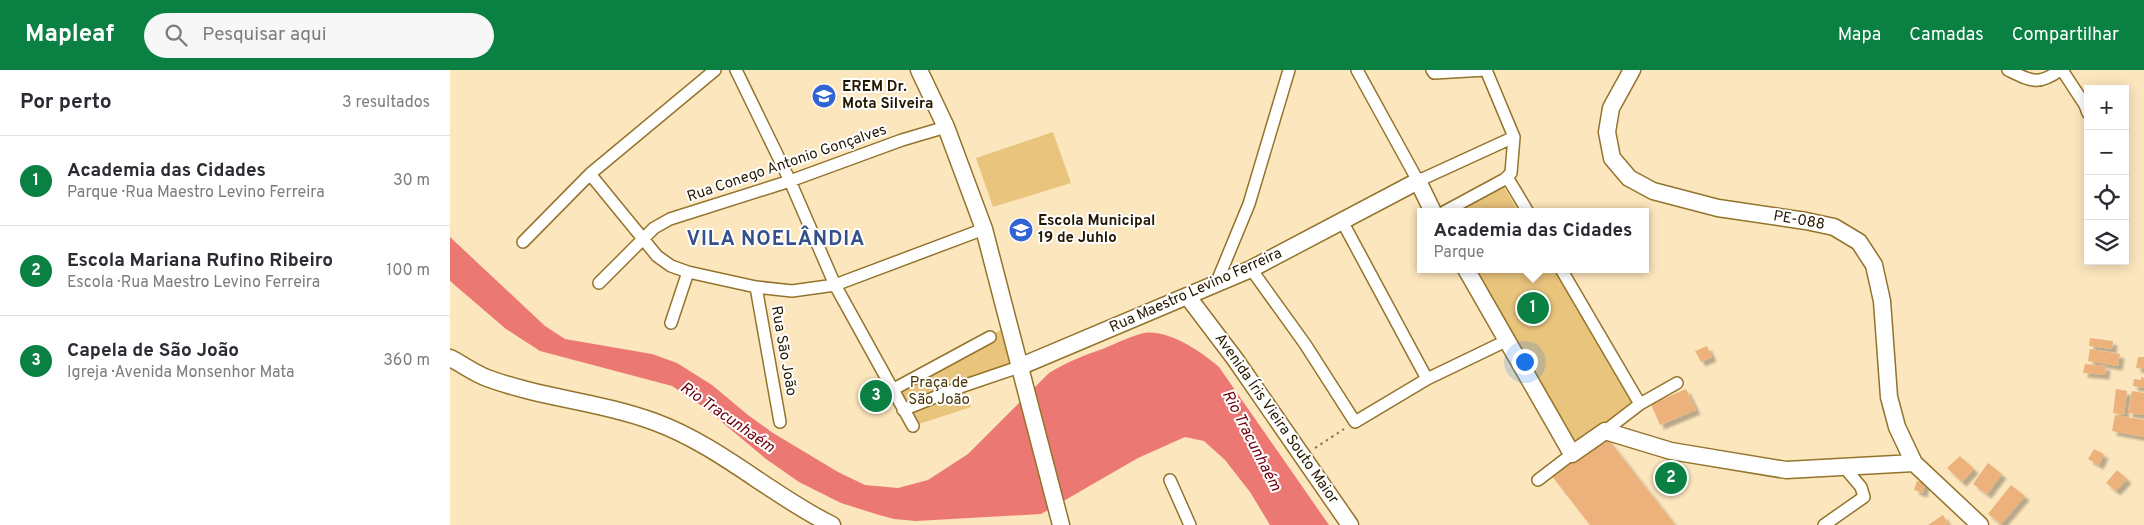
<!DOCTYPE html>
<html lang="pt">
<meta charset="utf-8">
<style>
:root{--surface:#fff;--page:#f7f7f7;--text:#2b2b33;--muted:#7c7c81;--line:#e1e1e2;--accent:#0b8043}
body{margin:0;font-family:Overpass,sans-serif;background:var(--page);color:var(--text)}
.controls{position:absolute;right:15px;top:15px;display:grid;overflow:hidden;border-radius:0px;box-shadow:0 2px 12px #0003}
.controls button{width:45px;height:45px;display:grid;place-items:center;padding:0;border:0;border-bottom:1px solid var(--line);background:var(--surface);color:var(--text);font:25px sans-serif}
.you{position:absolute;left:1074px;top:291px;width:18px;height:18px;margin:-12px;border:4px solid #fff;border-radius:50%;background:#1a73e8;box-shadow:0 0 0 8px #1a73e833}
.badge{display:grid;place-items:center;width:32px;height:32px;border-radius:50%;background:var(--accent);color:#fff;font-size:16px;font-weight:700}
.pin{position:absolute;translate:-50% -50%;border:2px solid #fff;box-shadow:0 1px 5px #0006}
.popup{position:absolute;left:967px;top:138px;width:232px;height:65px;box-sizing:border-box;display:grid;place-content:center;border-radius:0px;background:var(--surface);filter:drop-shadow(0 1px 4px #0005);font-size:16px;white-space:nowrap;color:var(--muted)}
.popup b{font-size:19px;color:var(--text)}
.popup::after{content:'';position:absolute;left:50%;top:100%;margin-left:-10px;border:10px solid transparent;border-top-color:var(--surface)}
.list{margin:0;padding:0;list-style:none}
h2{display:flex;justify-content:space-between;align-items:center;height:65px;margin:0;padding:0 20px;font-size:21px}
h2 small{font-size:16px;font-weight:400;color:var(--muted)}
.list li{display:grid;grid-template-columns:32px 1fr auto;gap:15px;align-items:center;box-sizing:border-box;height:90px;padding:0 20px;border-top:1px solid var(--line)}
.list b{display:block;font-size:19px;white-space:nowrap}
.list p{margin:0;font-size:16px;white-space:nowrap;color:var(--muted)}
.list em{font-size:16px;font-style:normal;color:var(--muted)}
.icon{flex:none;width:28px;height:28px;fill:none;stroke:currentColor;stroke-width:2;stroke-linecap:round;stroke-linejoin:round}
.map{position:relative;flex:none;width:1694px;height:455px;overflow:hidden}
header{display:flex;align-items:center;gap:30px;box-sizing:border-box;height:70px;padding:0 25px;background:var(--accent);color:#fff}
header strong{font-size:24px}
nav{display:flex;gap:28px;margin-inline-start:auto;font-size:18px}
.search{width:350px;height:45px;background:var(--page);display:flex;align-items:center;gap:12px;box-sizing:border-box;padding:0 18px;border-radius:28px;color:var(--muted);font-size:19px}
main{display:flex}
aside{flex:1;background:var(--surface)}
.map>svg:first-child{display:block}
.green{fill:#e9c47d}
.water{fill:#ec7874}
.building{fill:#edb27c;filter:url(#shadow)}
.lines{fill:none;stroke-linecap:round;stroke-linejoin:round}
.street-casing{stroke:#94732b;stroke-width:14}
.secondary-casing{stroke:#94732b;stroke-width:19}
.path{stroke:#877656;stroke-width:2;stroke-dasharray:2.5 4;stroke-linecap:butt}
.street{stroke:#fff;stroke-width:11}
.secondary{stroke:#fff;stroke-width:16}
.labels{text-anchor:middle;dominant-baseline:central;stroke-width:4;stroke-linejoin:round;paint-order:stroke}
.poi-label{font-size:15px;font-weight:bold;fill:#251800;stroke:#fff;text-anchor:start}
.street-label{font-size:15px;fill:#251800;stroke:#fff}
.park-label{font-size:15px;fill:#483300;stroke:#fff}
.water-label{font-size:16px;font-style:italic;fill:#6f000f;stroke:#fff}
.district-label{font-size:20px;font-weight:bold;letter-spacing:1px;fill:#35508a;stroke:#fff}
</style>
<header>
<strong>Mapleaf</strong>
<div class="search"><svg class="icon" aria-label="search" viewBox="0 0 24 24"><circle cx="10" cy="10" r="6"/><path d="M15 15l6 6"/></svg>Pesquisar aqui</div>
<nav><a>Mapa</a><a>Camadas</a><a>Compartilhar</a></nav>
</header>
<main>
<aside>
<h2>Por perto<small>3 resultados</small></h2>
<ul class="list">
<li><span class="badge">1</span><div><b>Academia das Cidades</b><p>Parque · Rua Maestro Levino Ferreira</p></div><em>30 m</em></li>
<li><span class="badge">2</span><div><b>Escola Mariana Rufino Ribeiro</b><p>Escola · Rua Maestro Levino Ferreira</p></div><em>100 m</em></li>
<li><span class="badge">3</span><div><b>Capela de São João</b><p>Igreja · Avenida Monsenhor Mata</p></div><em>360 m</em></li>
</ul>
</aside>
<div class="map">
<svg width="1694" height="455" viewBox="0 0 1694 455">
<defs>
<filter id="shadow"><feDropShadow dx="4.5" dy="4.5" stdDeviation="1" flood-color="#0004"/></filter>
</defs>
<rect width="100%" height="100%" fill="#fce6bd"/>
<path class="green" d="M603 62 621 113 543 137 526 88Z
M1052 114 1069 142H995Z
M1016 199H1104L1183 329 1155 361 1122 384Z
M556 257 567 297 513 316 521 337 463 356 442 320Z"/>
<path class="water" d="M0 167 95 256 115 269 202 284 227 293 262 315 298 345 323 363 388 402 415 415 448 418 478 410 518 384 599 303C617 292 635 285 655 278 667 273 681 266 694 263 718 259 752 282 769 297L879 455H820L800 422 775 390 754 371 735 367 688 388 591 444 466 451 444 449 429 445 391 433 349 412 316 389 255 338 222 316 90 281 56 259 0 211Z"/>
<path class="building" d="M1640 268 1663 271 1662 279 1639 276Z
M1257 276 1262 287 1251 292 1245 281Z
M1640 279 1670 284 1668 296 1638 291Z
M1688 287H1694V299L1686 298Z
M1635 294 1656 296 1655 305 1633 303Z
M1691 307 1694 308V318L1683 316 1684 309 1691 310Z
M1236 319 1246 340 1210 355 1201 334Z
M1666 319 1677 321 1674 345 1663 343Z
M1682 321 1694 323V345L1678 343Z
M1665 345 1694 350V367L1662 361Z
M1156 367 1225 455H1140L1102 406Z
M1644 379 1654 384 1649 395 1638 389Z
M1510 386 1524 399 1512 412 1497 398Z
M1538 393 1552 404 1537 424 1523 414Z
M1667 400 1677 409 1666 421 1656 413Z
M1467 411 1475 413 1473 423 1464 420Z
M1561 415 1575 426 1551 454 1538 444Z
M1493 445 1499 455H1478Z"/>
<g class="lines">
<defs>
<path id="street" d="M286 0 340 111 385 215 463 356
M907 0 968 111 1064 67
M982 0 984 3 1036 0 1064 67 1061 103 1055 109 994 142
M1558 0C1581 11 1588 16 1610 0
M1612 0 1635 35 1638 43
M140 104 207 186 221 196 238 202 306 217 342 221 385 215 534 159
M1057 107 1078 142
M892 151 977 309
M73 172 140 104 265 0
M801 199 855 274 905 352 977 309 1058 270
M1111 199 1190 334
M149 213 204 158 220 149 340 111 452 70 496 57
M766 214 799 134 839 0
M306 217 330 352
M221 253 238 202
M442 320 540 267
M453 340 513 316 569 297
M1155 361 1190 334 1227 313
M720 410 740 455
M1088 410 1122 384
M1374 455 1414 427 1411 417 1394 397"/>
<path id="secondary" d="M469 0 496 57 534 159 611 455
M1182 0 1161 38 1157 62 1162 88 1179 108 1203 121 1268 138 1356 151 1384 157 1409 172 1424 195 1432 231 1439 327 1447 357 1464 393 1530 455
M1016 199 1122 384 1155 361 1221 381 1336 400 1464 393
M738 227 785 289 900 455
M0 288C12 294 24 303 37 308 91 328 151 332 205 352 270 376 321 425 382 455
M569 297 801 199 968 111 983 142"/>
</defs>
<use href="#street" class="street-casing"/>
<use href="#secondary" class="secondary-casing"/>
<path class="path" d="M865 378 894 359"/>
<use href="#street" class="street"/>
<use href="#secondary" class="secondary"/>
</g>
<defs>
<symbol id="school-disc" viewBox="-11 -11 22 22"><circle r="9.5" fill="#3263d3" stroke="#fff"/><path d="M0-5L7-2L0 1L-7-2ZM-4 1L0 2.5L4 1V4Q0 6-4 4Z" fill="#fff"/></symbol>
</defs>
<g fill-rule="evenodd">
<use href="#school-disc" x="360" y="12" width="28" height="28"/>
<use href="#school-disc" x="557" y="146" width="28" height="28"/>
</g>
<g class="labels">
<g class="poi-label">
<text x="392" y="17">EREM Dr.<tspan x="392" dy="17">Mota Silveira</tspan></text>
<text x="588" y="151">Escola Municipal<tspan x="588" dy="17">19 de Juhlo</tspan></text>
</g>
<g class="street-label">
<text transform="translate(337 94) rotate(-19)">Rua Conego Antonio Gonçalves</text>
<text transform="translate(1349 151) rotate(10)">PE-088</text>
<text transform="translate(746 221) rotate(-24)">Rua Maestro Levino Ferreira</text>
<text transform="translate(333 281) rotate(80)">Rua São João</text>
<text transform="translate(826 349) rotate(55)">Avenida Íris Vieira Souto Maior</text>
</g>
<g class="park-label">
<text x="489" y="313">Praça de<tspan x="489" dy="17">São João</tspan></text>
</g>
<g class="water-label">
<text transform="translate(277 348) rotate(35)">Rio Tracunhaém</text>
<text transform="translate(801 371) rotate(63)">Rio Tracunhaém</text>
</g>
<g class="district-label">
<text x="326" y="170">VILA NOELÂNDIA</text>
</g>
</g>
</svg>
<div class="controls">
<button>+</button>
<button>−</button>
<button><svg class="icon" aria-label="locate" viewBox="0 0 24 24"><circle cx="12" cy="12" r="6"/><path d="M12 2v4M12 18v4M2 12h4M18 12h4"/></svg></button>
<button><svg class="icon" aria-label="layers" viewBox="0 0 24 24"><path d="M12 4l9 5-9 5-9-5zM3 14l9 5 9-5"/></svg></button>
</div>
<div class="you"></div>
<div class="pin badge" style="left:1083px;top:238px">1</div>
<div class="popup"><b>Academia das Cidades</b>Parque</div>
<div class="pin badge" style="left:1221px;top:408px">2</div>
<div class="pin badge" style="left:426px;top:326px">3</div>
</div>
</main>
